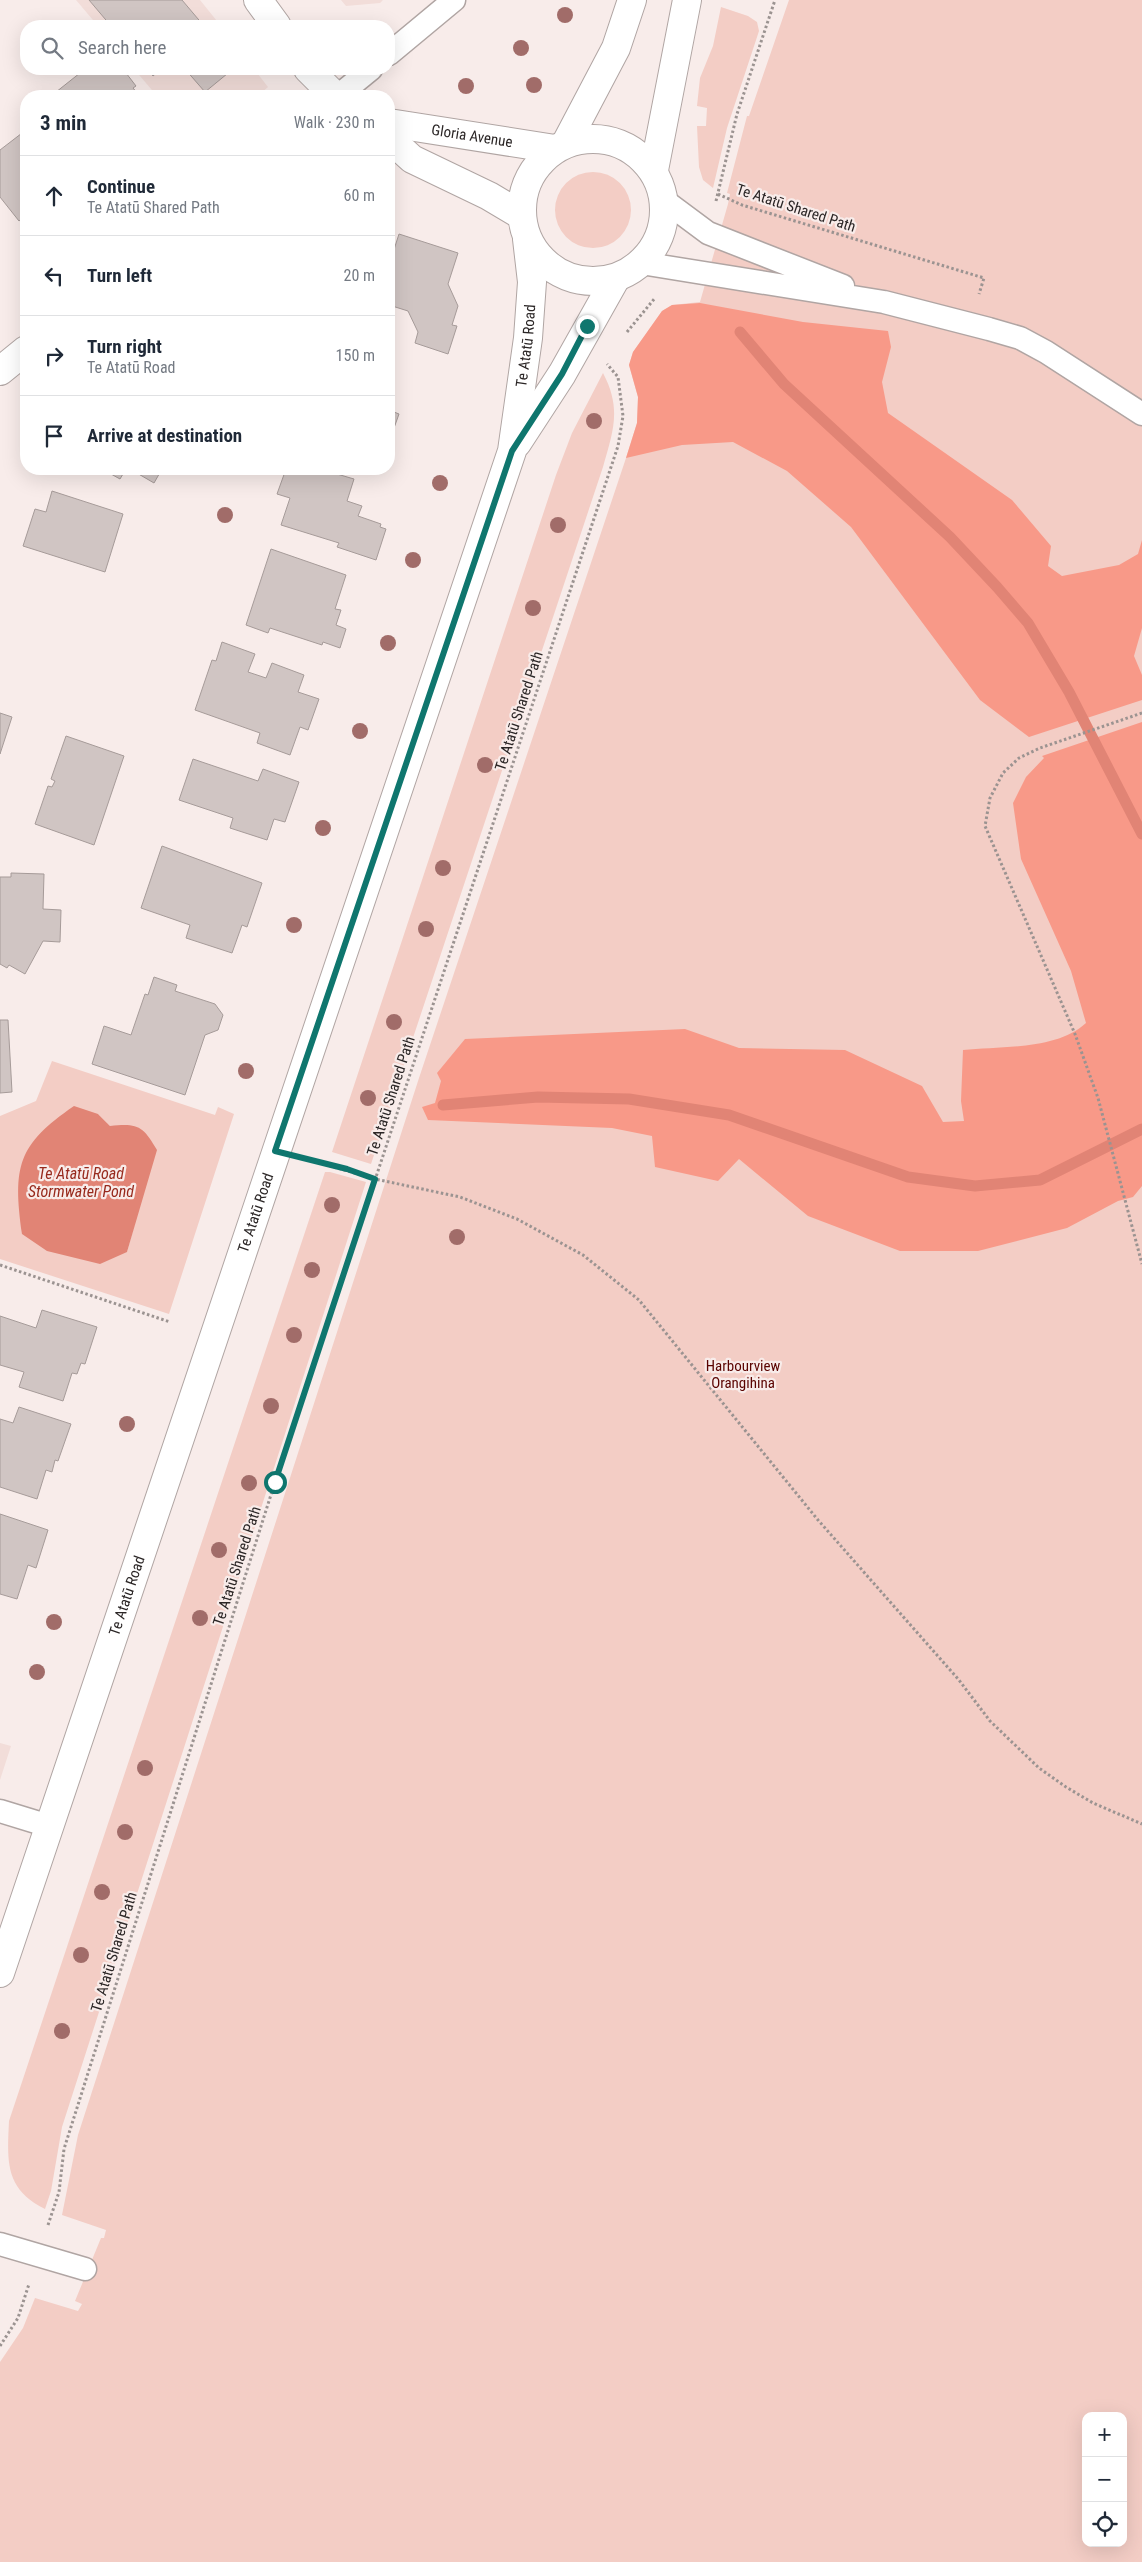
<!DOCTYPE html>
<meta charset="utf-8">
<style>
:root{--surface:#fff;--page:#f2f2f3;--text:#1f2937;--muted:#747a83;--line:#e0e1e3}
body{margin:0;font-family:"Roboto Condensed",sans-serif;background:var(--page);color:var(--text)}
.controls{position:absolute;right:15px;bottom:15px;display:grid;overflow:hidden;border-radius:10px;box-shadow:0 5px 20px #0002}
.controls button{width:45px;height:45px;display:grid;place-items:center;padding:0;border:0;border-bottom:1px solid var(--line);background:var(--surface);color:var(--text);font:25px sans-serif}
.stop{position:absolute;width:15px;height:15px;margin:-11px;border:4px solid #0f766e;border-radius:50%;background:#fff}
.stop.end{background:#0f766e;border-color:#fff;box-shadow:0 1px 5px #0008}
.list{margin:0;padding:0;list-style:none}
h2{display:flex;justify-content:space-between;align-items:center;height:65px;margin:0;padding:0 20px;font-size:21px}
h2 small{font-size:16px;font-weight:400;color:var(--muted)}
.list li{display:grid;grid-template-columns:32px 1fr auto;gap:15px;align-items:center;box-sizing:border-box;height:80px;padding:0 20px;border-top:1px solid var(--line)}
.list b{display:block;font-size:19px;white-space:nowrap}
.list p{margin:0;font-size:16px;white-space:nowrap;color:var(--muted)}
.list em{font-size:16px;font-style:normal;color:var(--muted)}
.icon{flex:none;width:28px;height:28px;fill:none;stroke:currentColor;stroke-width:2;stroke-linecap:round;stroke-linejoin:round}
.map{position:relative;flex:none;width:1142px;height:2562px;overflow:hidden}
.search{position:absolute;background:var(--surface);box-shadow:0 5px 20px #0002;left:20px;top:20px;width:375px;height:55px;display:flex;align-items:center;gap:12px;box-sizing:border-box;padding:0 18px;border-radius:20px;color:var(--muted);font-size:19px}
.panel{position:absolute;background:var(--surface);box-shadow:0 5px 20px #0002;left:20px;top:90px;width:375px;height:385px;border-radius:20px}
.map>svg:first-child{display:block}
.built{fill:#f2ddd9}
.green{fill:#f3cdc5;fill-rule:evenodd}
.forest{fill:#f89988}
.water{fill:#e18475}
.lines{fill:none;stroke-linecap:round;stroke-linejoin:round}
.stream{stroke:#e18475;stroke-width:11}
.building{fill:#d0c5c3;stroke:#a69b99}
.service-casing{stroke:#b0a5a3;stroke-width:25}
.tertiary-casing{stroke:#b0a5a3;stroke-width:30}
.secondary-casing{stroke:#b0a5a3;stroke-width:30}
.path{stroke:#9b9391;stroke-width:3;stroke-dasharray:2.5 2.5;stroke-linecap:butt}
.service{stroke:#fff;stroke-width:22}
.tertiary{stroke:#fff;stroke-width:28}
.secondary{stroke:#fff;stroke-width:28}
.tree{fill:#a16c69}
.route{stroke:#0f766e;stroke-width:6}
.labels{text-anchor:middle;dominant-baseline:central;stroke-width:4.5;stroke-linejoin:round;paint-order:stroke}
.street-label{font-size:15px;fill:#2b2626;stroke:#f8ecea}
.park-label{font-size:15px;fill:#5a0300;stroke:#f8ecea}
.water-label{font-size:16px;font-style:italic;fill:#97291c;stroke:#f8ecea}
</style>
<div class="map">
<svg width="1142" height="2562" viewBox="0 0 1142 2562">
<rect width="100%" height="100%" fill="#f8ecea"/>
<path class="built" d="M76 0H200L221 26H98Z
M341 0H383L380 3 346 6Z
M134 69H254L268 87 258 96H157Z
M0 1743 11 1746 0 1780Z"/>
<path class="green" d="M789 0H1142V2562H0V2362L23 2328 35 2298 78 2311 82 2304 75 2301 101 2238H104L106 2230 62 2215 78 2135 419 1078 626 458 637 423 638 397 629 365 633 352 662 311 672 305 700 302 728 204 730 194 727 193 747 116H749ZM1086 2416H1123V2543H1086Z
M721 7 748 16 757 22 759 31 727 128 713 188 703 180 699 167 697 126H706L707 108 697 106 700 78 713 46Z
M555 210a38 38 0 1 1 76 0a38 38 0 1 1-76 0Z
M603 373C622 409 613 431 603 467L371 1164 332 1152 556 475 572 433Z
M52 1061 215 1115 218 1107 234 1114 169 1314 0 1259V1116L36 1101ZM98 1114 110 1126 135 1223 127 1252Z
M325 1172H330L366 1182 62 2127 51 2191 45 2209C5 2189 7 2162 9 2121Z"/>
<path class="forest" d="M700 303 803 322 888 331 891 347 882 382 888 413 1012 500 1051 546 1048 566 1062 576 1119 565 1138 554 1142 540V628L1134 656 1142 675V700L1029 737 980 700 851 527 787 471 733 442 682 445 626 458 637 423 638 397 629 365 633 352 662 311 672 305Z
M1142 722V1186L1133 1197 1118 1201 1067 1228 978 1251H900L808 1216 739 1159 718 1181 655 1167 652 1136 612 1128 428 1120 422 1107 435 1103 441 1081 437 1073 465 1039 685 1029 739 1048 845 1050 922 1086 943 1122 964 1121 961 1101 963 1050C1002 1046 1057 1050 1086 1023L1071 971 1021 859 1013 803 1026 777 1044 758 1042 756Z"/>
<path class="water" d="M74 1106 98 1114 110 1126C138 1123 143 1126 157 1150L127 1252 100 1264 47 1251 22 1234C13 1167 17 1145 74 1106Z"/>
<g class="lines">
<path class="stream" d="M740 332 784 384 950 537 997 587 1028 623 1069 692 1142 834
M443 1105 538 1097 629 1099 729 1115 908 1177 975 1186 1040 1180 1142 1129"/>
</g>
<path class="building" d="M89 0H182L204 26H111Z
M85 69H123L136 86 133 88 139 95 51 96Z
M147 69H161L153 76Z
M185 69H233L205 92Z
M26 130V215L19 221 0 197V150Z
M399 234 458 253 448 284 458 306 452 325 457 326 448 354 415 343 418 332 408 311 389 305V278L393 264 390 262Z
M389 410 399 414 389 442Z
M102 469H126L120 479Z
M130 469H162L154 483Z
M286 469H320L354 479 347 501 362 506 358 516 381 524 380 527 386 529 376 560 337 547 339 543 281 525 290 498 277 494Z
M52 491 123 514 105 572 23 546 35 509 46 512Z
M271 549 346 575 335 609 341 610 336 625 346 629 340 648 323 642 322 645 270 628 268 633 246 625Z
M222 642 255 654 248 672 266 678 272 663 304 675 298 692 319 699 308 730 300 727 290 755 257 743 260 733 195 710 212 660 216 661Z
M0 713 12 717 0 754Z
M66 736 124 756 94 845 35 824 48 786 52 787 55 781 51 779Z
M193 759 258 781 263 769 299 782 285 822 274 819 267 840 230 828 233 818 179 800Z
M162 846 262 883 247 927 242 925 232 953 186 938 190 925 141 908Z
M11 873 44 874 43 909 61 910 60 942 43 941 25 974 9 965 7 968 0 964V877H11Z
M154 977 177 985 175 991 215 1004 223 1015 218 1030 205 1035 185 1095 92 1064 104 1026 131 1035 145 994 148 995Z
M0 1020H8L12 1092 0 1093Z
M42 1310 97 1327 85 1364 81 1363 77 1374 72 1373 63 1401 19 1387 24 1372 0 1365V1316L36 1328Z
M19 1407 71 1424 58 1461 55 1460 52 1472 46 1470 37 1499 0 1487V1419L13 1423Z
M0 1514 48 1530 36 1568 28 1565 17 1599 0 1594Z"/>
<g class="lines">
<defs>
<path id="service" d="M389 54 454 0
M338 96 371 69
M665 201 708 233 843 286
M641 263 884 302 989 329 1020 338 1046 352 1142 414
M0 1811 49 1826
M0 2244 85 2269"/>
<g id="tertiary">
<path d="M258 0 277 26"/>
<path d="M308 69 335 96"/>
<path id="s1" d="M389 123 555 149"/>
<path d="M389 138 412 159 489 196 521 215"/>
<path d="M0 371 26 350"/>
</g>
<g id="secondary">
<circle cx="593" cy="210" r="71"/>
<path d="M566 143 616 48 632 0"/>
<path d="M654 170 687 0"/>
<path d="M517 443 562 374 616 278"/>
<path id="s2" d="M0 1973 512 451 528 338 532 282 527 239"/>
</g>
</defs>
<use href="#service" class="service-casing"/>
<use href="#tertiary" class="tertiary-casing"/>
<use href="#secondary" class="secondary-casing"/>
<path class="path" d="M718 194 742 205 984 278 979 294
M716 201 737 114 775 0
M627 332 655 298
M1142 713 1040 748 1019 758 1003 773 990 798 985 826 1075 1034 1098 1098 1142 1264
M310 1160 375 1179 460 1197 517 1219 583 1255 639 1300 818 1520 959 1680 990 1721 1039 1768 1066 1787 1093 1803 1142 1824
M0 1265 170 1322
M48 2225 59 2192 64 2149 275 1482 618 446 623 416 618 377 607 364
M0 2346 18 2318 29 2284"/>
<use href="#service" class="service"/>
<use href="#tertiary" class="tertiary"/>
<use href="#secondary" class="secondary"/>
</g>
<g class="tree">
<circle cx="565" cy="15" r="8"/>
<circle cx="521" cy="48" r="8"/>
<circle cx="534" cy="85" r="8"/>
<circle cx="466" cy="86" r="8"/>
<circle cx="594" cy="421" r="8"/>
<circle cx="440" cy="483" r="8"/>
<circle cx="225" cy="515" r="8"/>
<circle cx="558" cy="525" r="8"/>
<circle cx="413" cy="560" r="8"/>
<circle cx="533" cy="608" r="8"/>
<circle cx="388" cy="643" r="8"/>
<circle cx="360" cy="731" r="8"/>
<circle cx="485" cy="765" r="8"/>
<circle cx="323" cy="828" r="8"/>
<circle cx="443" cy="868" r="8"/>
<circle cx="294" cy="925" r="8"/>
<circle cx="426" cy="929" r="8"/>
<circle cx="394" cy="1022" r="8"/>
<circle cx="246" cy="1071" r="8"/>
<circle cx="368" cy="1098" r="8"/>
<circle cx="332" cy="1205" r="8"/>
<circle cx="457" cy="1237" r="8"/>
<circle cx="312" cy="1270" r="8"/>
<circle cx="294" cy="1335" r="8"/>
<circle cx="271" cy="1406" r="8"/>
<circle cx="127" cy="1424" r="8"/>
<circle cx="249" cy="1483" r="8"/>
<circle cx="219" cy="1550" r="8"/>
<circle cx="200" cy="1618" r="8"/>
<circle cx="54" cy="1622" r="8"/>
<circle cx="37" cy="1672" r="8"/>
<circle cx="145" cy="1768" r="8"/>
<circle cx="125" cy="1832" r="8"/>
<circle cx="102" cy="1892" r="8"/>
<circle cx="81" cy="1955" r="8"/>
<circle cx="62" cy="2031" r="8"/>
</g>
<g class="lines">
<path class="route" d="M275 1482 375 1179 347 1169 275 1151 512 451 562 374 587 326"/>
</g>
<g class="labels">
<g class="street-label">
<text stroke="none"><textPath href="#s1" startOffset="84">Gloria Avenue</textPath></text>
<text transform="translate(796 208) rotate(18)">Te Atatū Shared Path</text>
<text stroke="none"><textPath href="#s2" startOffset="1712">Te Atatū Road</textPath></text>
<text transform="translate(519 711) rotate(-72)">Te Atatū Shared Path</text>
<text transform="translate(391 1096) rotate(-72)">Te Atatū Shared Path</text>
<text stroke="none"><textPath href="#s2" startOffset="802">Te Atatū Road</textPath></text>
<text transform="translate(237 1566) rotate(-72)">Te Atatū Shared Path</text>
<text stroke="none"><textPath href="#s2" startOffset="398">Te Atatū Road</textPath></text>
<text transform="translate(114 1952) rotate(-73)">Te Atatū Shared Path</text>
</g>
<g class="park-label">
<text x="743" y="1366">Harbourview<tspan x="743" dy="17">Orangihina</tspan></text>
</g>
<g class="water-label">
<text x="81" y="1173">Te Atatū Road<tspan x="81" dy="18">Stormwater Pond</tspan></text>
</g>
</g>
</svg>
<div class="controls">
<button>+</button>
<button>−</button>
<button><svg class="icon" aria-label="locate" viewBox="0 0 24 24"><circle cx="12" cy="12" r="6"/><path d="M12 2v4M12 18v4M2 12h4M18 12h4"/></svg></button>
</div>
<div class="stop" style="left:275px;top:1482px"></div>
<div class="stop end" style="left:587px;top:326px"></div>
<div class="search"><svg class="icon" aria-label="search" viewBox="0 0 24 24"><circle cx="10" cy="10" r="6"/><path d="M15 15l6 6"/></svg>Search here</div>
<section class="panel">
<h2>3 min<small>Walk · 230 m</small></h2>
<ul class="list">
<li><svg class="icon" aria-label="ahead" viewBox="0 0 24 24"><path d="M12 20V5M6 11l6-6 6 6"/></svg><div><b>Continue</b><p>Te Atatū Shared Path</p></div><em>60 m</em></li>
<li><svg class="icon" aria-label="left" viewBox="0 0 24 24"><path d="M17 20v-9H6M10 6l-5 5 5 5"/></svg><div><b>Turn left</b></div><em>20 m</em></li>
<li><svg class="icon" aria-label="right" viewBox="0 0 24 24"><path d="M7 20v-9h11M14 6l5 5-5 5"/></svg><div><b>Turn right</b><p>Te Atatū Road</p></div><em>150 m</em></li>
<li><svg class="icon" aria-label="arrive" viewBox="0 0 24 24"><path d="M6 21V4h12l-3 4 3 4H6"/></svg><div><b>Arrive at destination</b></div></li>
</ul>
</section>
</div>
